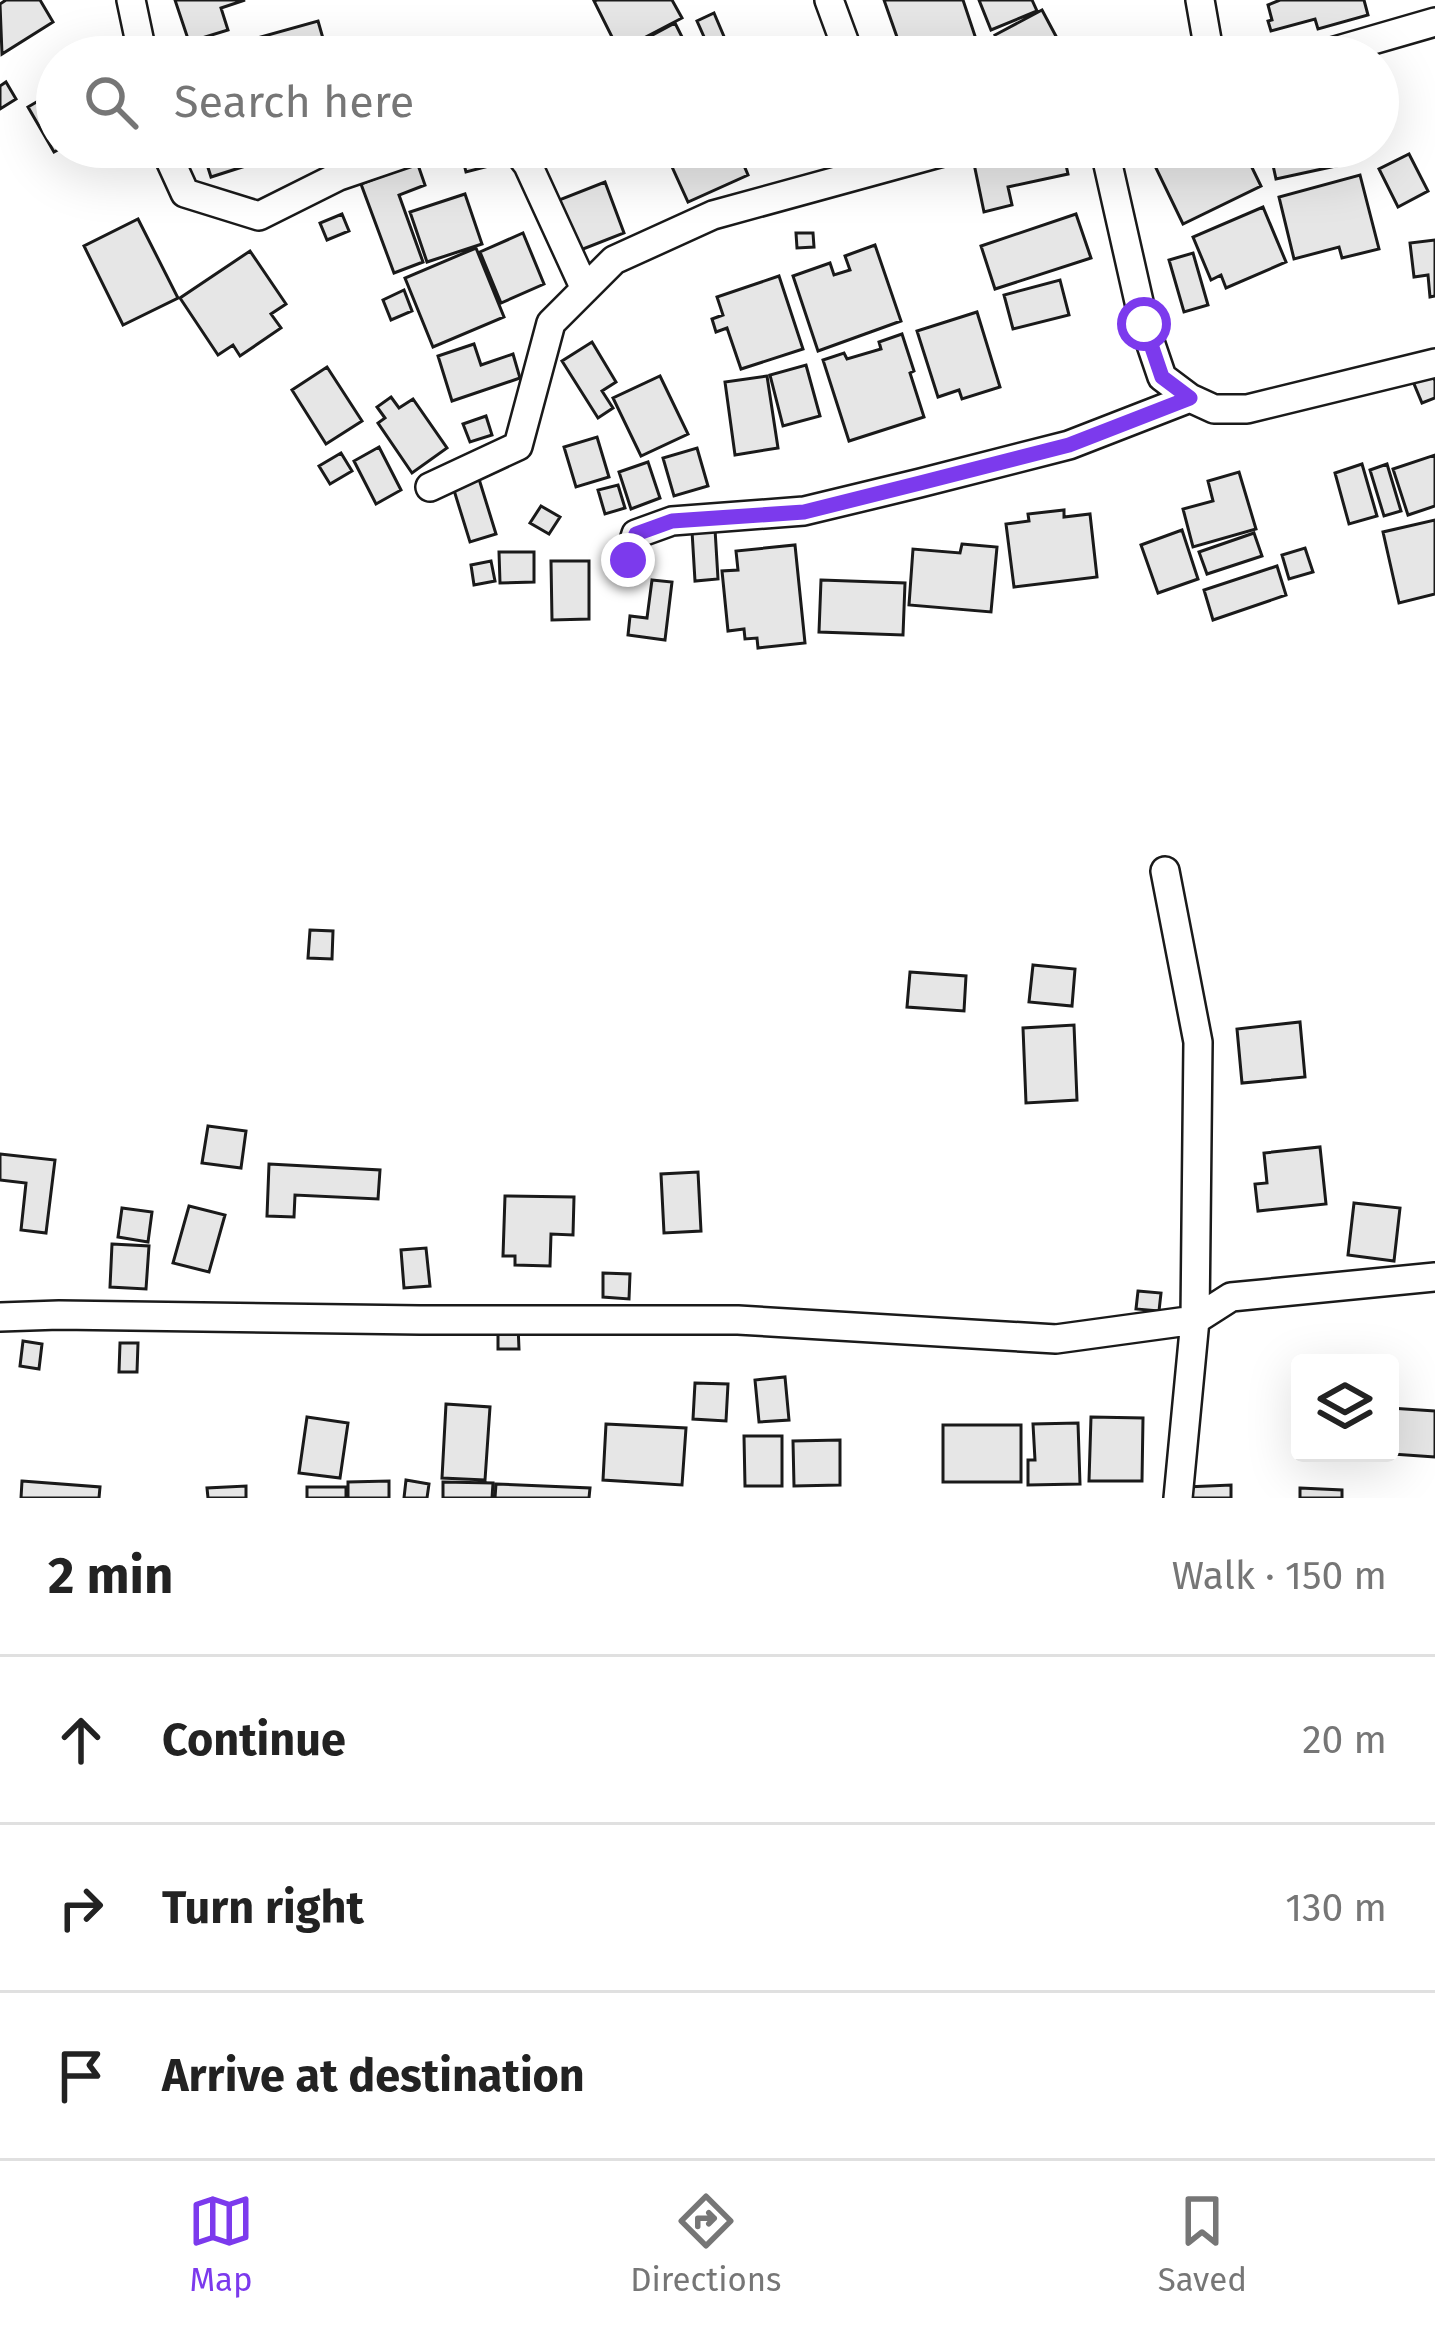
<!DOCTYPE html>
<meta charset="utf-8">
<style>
:root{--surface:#fff;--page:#f6f6f6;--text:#222;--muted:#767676;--line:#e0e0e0;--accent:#7c3aed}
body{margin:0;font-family:"Fira Sans",sans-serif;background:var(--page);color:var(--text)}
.controls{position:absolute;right:36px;bottom:36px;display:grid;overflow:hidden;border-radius:12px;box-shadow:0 12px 48px #0002}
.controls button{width:108px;height:108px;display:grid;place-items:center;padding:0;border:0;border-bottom:3px solid var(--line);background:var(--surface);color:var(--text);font:60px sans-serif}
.stop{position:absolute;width:36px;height:36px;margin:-27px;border:9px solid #7c3aed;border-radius:50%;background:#fff}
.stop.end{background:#7c3aed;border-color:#fff;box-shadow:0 3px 12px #0008}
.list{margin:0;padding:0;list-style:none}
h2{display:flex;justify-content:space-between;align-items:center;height:156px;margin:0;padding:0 48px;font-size:51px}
h2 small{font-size:39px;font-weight:400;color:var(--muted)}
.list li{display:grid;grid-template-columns:78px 1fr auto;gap:36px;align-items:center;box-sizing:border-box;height:168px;padding:0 48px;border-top:3px solid var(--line)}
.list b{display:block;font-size:45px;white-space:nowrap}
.list em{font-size:39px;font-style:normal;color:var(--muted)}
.icon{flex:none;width:66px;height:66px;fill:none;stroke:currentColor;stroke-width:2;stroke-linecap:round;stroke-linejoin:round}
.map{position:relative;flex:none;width:1435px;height:1498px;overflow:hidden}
.search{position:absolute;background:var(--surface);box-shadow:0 12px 48px #0002;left:36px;right:36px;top:36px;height:132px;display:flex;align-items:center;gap:30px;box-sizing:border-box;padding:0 42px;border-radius:66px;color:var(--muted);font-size:45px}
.sheet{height:660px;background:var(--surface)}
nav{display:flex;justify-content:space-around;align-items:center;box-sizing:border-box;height:168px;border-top:3px solid var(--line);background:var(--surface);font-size:33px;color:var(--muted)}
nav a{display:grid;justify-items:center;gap:6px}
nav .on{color:var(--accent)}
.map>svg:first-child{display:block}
.building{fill:#e6e6e6;stroke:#1a1a1a;stroke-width:3}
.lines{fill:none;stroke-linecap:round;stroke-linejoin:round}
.minor-casing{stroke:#1a1a1a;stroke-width:32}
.minor{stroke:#fff;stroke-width:27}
.route{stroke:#7c3aed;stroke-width:15}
</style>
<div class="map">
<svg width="1435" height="1498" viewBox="0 0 1435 1498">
<rect width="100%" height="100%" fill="#fff"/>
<path class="building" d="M6 0H40L53 22 2 54 0 4Z
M175 0H245L221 8 228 30 189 42Z
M597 0H672L682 18 619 51 594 1Z
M884 0H963L977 42 947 53 945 49 924 57H904Z
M979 0H1032L1037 11 991 30Z
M1280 0H1364L1368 15 1318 29 1315 19 1271 31 1268 21 1272 20 1268 5Z
M1042 10 1058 40 1026 57H1007L995 35Z
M714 13 731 53 722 57H713L697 21Z
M318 21 324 42 335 39 340 57H262L257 38Z
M675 23 692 57H640L634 45Z
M238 41 242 56 247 54 248 57H189Z
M753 51H838V57H753Z
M6 82 16 99 0 109V86Z
M57 90V147H63L54 152 28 107Z
M193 147H277L280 155 211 177 205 158 197 160Z
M465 147H488L493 165 466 172 460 148Z
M663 147H736L748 175 688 202Z
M1001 147H1062L1068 174 1008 187 1012 205 984 212 972 154Z
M1194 147H1242L1261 186 1183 224 1155 166Z
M1269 147H1342L1345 164 1276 179Z
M1409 154 1428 191 1398 207 1379 169Z
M417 162 425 185 399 195 423 262 394 273 361 184Z
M1360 175 1379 249 1342 258 1339 247 1294 259 1279 197Z
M605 182 624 233 578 251 559 200Z
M465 194 482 244 427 262 410 212Z
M1263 207 1286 262 1226 288 1221 275 1211 280 1193 237Z
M342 214 349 231 327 240 320 223Z
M1076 214 1091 258 995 289 981 246Z
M138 219 178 298 123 325 84 246Z
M523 233 544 284 501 303 480 252Z
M796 233H813L814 247 797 248Z
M1435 240V296L1430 297 1428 275 1414 277 1410 243Z
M875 245 901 321 818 351 793 276 830 263 834 275 850 270 845 256Z
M476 248 504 317 433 347 405 278Z
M250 251 286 304 271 314 281 328 240 356 233 345 218 355 180 298Z
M1193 253 1208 305 1184 312 1169 260Z
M779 276 803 349 741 369 727 328 716 332 712 319 723 315 717 297Z
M1060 280 1069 315 1013 329 1004 295Z
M404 290 412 311 391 320 383 300Z
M977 312 1000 387 962 399 959 390 938 397 917 331Z
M902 334 914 371 910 373 924 417 849 441 823 360 844 353 847 359 881 349 879 342Z
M592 342 616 382 602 391 613 408 598 418 562 361Z
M474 344 481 365 513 354 520 378 452 401 438 356Z
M806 365 820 416 783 426 770 375Z
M327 367 362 421 326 444 292 390Z
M1431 371 1435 381V398L1422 403 1412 379Z
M660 376 688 434 641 456 613 398Z
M767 376 778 448 735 455 725 382Z
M391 397 399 408 413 399 447 448 412 473 378 423 385 418 377 407Z
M486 416 492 435 470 442 463 424Z
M597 437 609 477 576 487 564 447Z
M379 447 401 490 376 504 354 461Z
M697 448 708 486 674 496 663 458Z
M341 453 352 471 330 484 319 466Z
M1435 455V506L1408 515 1393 469Z
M648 462 660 498 631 509 619 472Z
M1362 464 1377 516 1349 524 1335 473Z
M1387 464 1401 511 1384 516 1370 470Z
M1239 472 1256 529 1193 547 1183 509 1213 501 1208 481Z
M479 479 496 534 470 542 453 487Z
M618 485 625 508 605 514 598 490Z
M541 506 560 517 549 534 530 523Z
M1064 510V517L1090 514 1097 577 1014 587 1006 524 1029 521 1028 514Z
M1435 520V594L1399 603 1383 532Z
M715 529 718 579 695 581 692 531Z
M1182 530 1198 579 1158 593 1141 545Z
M1254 533 1262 556 1207 574 1199 552Z
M962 544 997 547 991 612 909 605 913 549 960 553Z
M795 545 805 643 758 648 757 638 745 639 744 629 728 631 722 571 738 570 736 551Z
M1305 548 1313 572 1289 579 1282 555Z
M499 552H534V582L500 583Z
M491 561 495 581 474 585 471 565Z
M551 561H589V619L552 620Z
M1277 566 1286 595 1213 620 1204 590Z
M652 580 672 582 665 640 628 635 630 616 647 618Z
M821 580 905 583 903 635 819 632Z
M310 930 333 931 332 959 308 958Z
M1033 965 1075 969 1072 1006 1029 1002Z
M910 972 966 976 964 1011 907 1007Z
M1300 1022 1305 1077 1242 1083 1237 1029Z
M1074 1025 1077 1100 1026 1103 1023 1028Z
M208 1126 246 1131 241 1168 202 1163Z
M1320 1147 1326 1204 1258 1211 1255 1184 1267 1183 1264 1153Z
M0 1154 55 1160 46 1233 21 1230 26 1183 0 1180Z
M269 1164 380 1170 378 1199 295 1195 294 1217 267 1216Z
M698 1172 701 1231 664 1233 661 1174Z
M505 1196 574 1197 573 1235 551 1234 550 1266 515 1265V1256H503Z
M1354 1203 1400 1208 1394 1261 1348 1255Z
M189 1206 225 1215 209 1272 173 1263Z
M122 1208 152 1212 148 1242 118 1237Z
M112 1244 149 1246 146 1289 110 1287Z
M426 1248 430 1286 404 1288 401 1250Z
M603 1273 630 1274 629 1299 603 1297Z
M1138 1291 1161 1293 1159 1311 1136 1309Z
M518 1325 519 1349H498V1326Z
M23 1341 42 1344 39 1369 20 1366Z
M120 1343H138L137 1372H119Z
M785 1377 789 1420 759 1422 755 1380Z
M695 1383 728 1384 726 1421 693 1419Z
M446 1404 490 1407 485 1480 442 1478Z
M1390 1408 1435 1411V1457L1378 1453H1390Z
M307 1417 348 1423 340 1478 299 1473Z
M1091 1417 1143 1418 1142 1481H1089Z
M1078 1423 1080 1484 1028 1485V1460H1035L1033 1424Z
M606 1424 686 1428 682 1485 603 1480Z
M943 1425H1021V1482H943Z
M744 1436H782V1486H745Z
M840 1440V1485L794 1486 793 1441Z
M406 1480 429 1484 427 1498H404Z
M22 1481 100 1487 99 1498H21Z
M389 1481V1498H348V1482Z
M443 1482 493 1483 492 1498H443Z
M496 1484 590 1488 589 1498H495Z
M1231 1485V1498H1187L1186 1487Z
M246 1486V1498H208L207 1488Z
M307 1487H346V1498H307Z
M1300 1488 1342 1490V1498H1300Z"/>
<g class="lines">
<defs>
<path id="minor" d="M131 0 143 57
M829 0 850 57
M1200 0 1210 57
M1314 57 1435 22
M164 147 185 193 259 216 339 176 424 147
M514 147 528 165 585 289
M1104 147 1144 324 1162 377 1190 398 1214 409H1247L1435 363
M430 487 518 446 551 323 614 260 713 215 961 147
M628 560 636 534 672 521 804 511 920 483 1069 445 1190 398
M1165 871 1198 1042 1195 1320 1178 1498
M0 1317 59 1315 420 1320H738L1056 1339 1195 1320 1231 1297 1435 1277"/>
</defs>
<use href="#minor" class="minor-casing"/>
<use href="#minor" class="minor"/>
</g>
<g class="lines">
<path class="route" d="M628 560 636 534 672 521 804 512 920 483 1069 445 1190 398 1162 377 1144 324"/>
</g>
</svg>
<div class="controls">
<button><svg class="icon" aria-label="layers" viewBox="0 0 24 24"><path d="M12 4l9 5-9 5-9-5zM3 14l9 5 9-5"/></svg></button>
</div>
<div class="stop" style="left:1144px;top:324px"></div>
<div class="stop end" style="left:628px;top:560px"></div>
<div class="search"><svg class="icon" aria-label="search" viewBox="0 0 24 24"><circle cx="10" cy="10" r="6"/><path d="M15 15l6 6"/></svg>Search here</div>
</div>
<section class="sheet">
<h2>2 min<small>Walk · 150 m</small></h2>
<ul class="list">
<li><svg class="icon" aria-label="ahead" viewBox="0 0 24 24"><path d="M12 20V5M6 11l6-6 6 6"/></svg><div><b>Continue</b></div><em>20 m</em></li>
<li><svg class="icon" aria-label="right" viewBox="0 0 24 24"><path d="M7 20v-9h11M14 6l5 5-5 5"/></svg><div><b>Turn right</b></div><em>130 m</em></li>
<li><svg class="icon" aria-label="arrive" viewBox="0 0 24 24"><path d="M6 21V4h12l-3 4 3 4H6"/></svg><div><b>Arrive at destination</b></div></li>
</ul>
</section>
<nav>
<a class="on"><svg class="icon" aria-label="map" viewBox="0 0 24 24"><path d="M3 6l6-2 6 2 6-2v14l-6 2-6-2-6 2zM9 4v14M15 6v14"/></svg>Map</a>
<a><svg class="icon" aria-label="directions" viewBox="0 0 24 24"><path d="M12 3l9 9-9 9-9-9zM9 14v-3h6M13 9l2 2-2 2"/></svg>Directions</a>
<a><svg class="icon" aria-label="saved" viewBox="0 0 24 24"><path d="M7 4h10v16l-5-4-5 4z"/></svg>Saved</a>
</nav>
